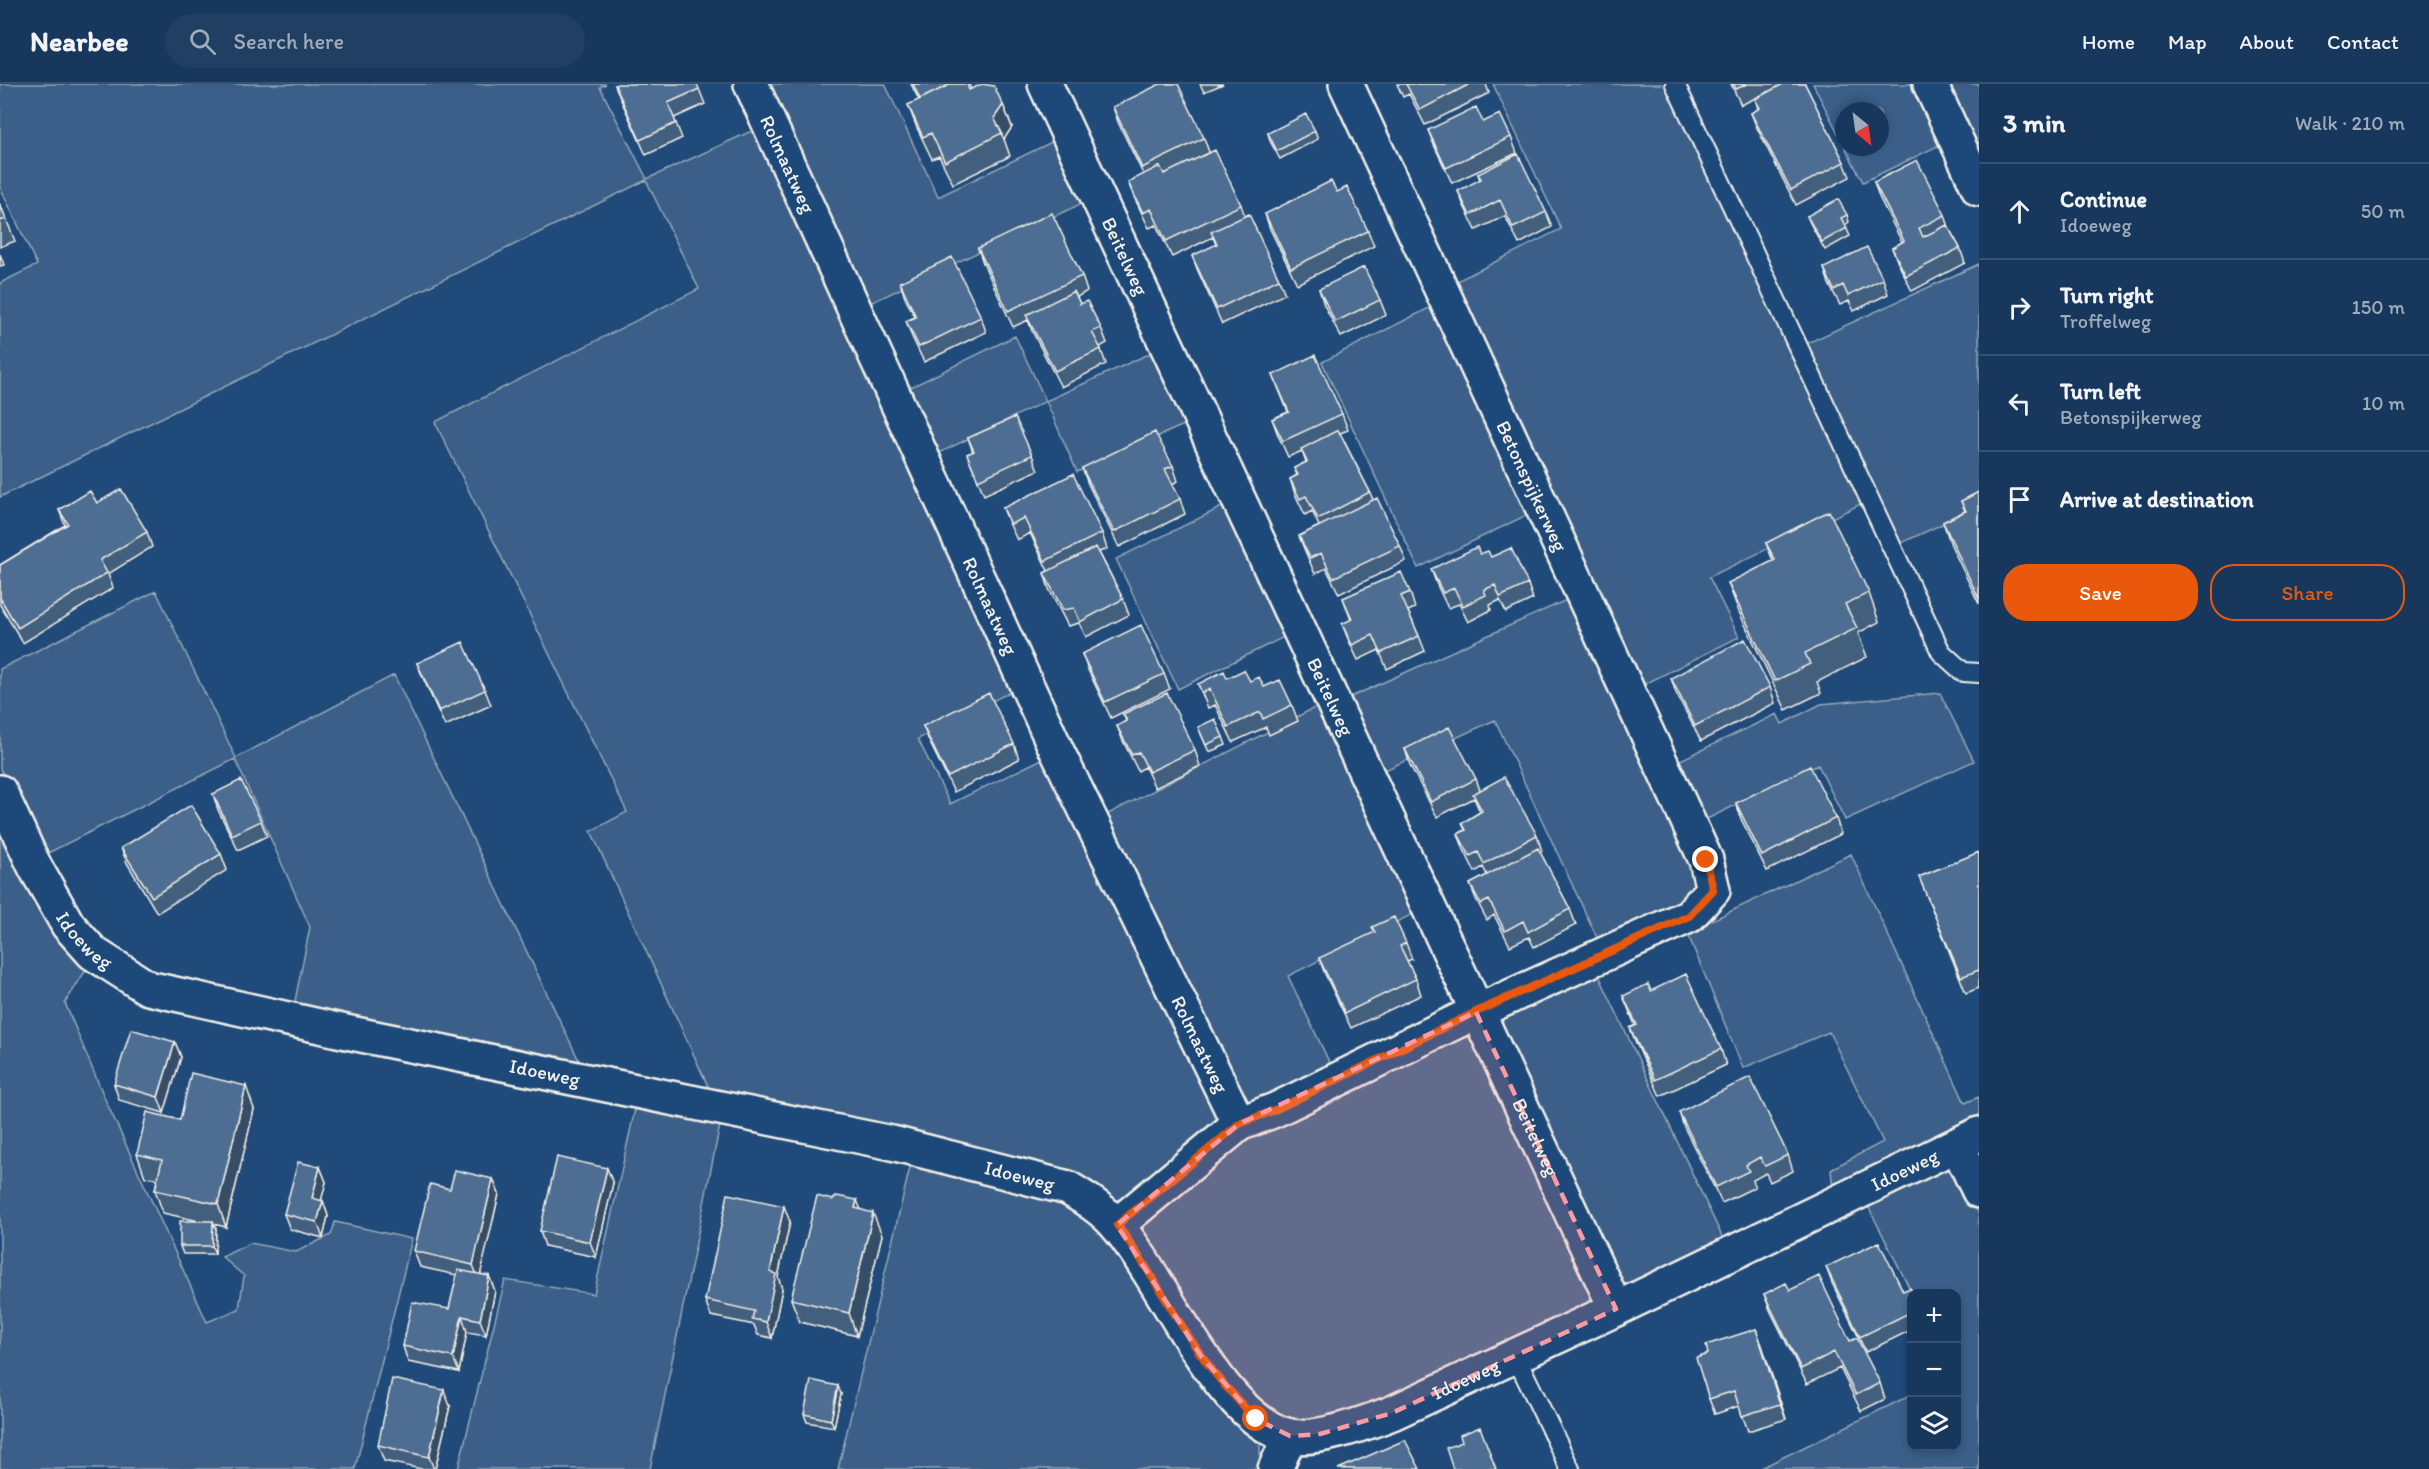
<!DOCTYPE html>
<meta charset="utf-8">
<style>
:root{--surface:#17385c;--page:#203f62;--text:#f1f3f6;--muted:#9eacbb;--line:#365272;--accent:#ea580c}
body{margin:0;font-family:Itim,sans-serif;background:var(--page);color:var(--text)}
.controls{position:absolute;right:18px;bottom:18px;display:grid;overflow:hidden;border-radius:12px;box-shadow:0 3px 9px #0003}
.controls button{width:54px;height:54px;display:grid;place-items:center;padding:0;border:0;border-bottom:2px solid var(--line);background:var(--surface);color:var(--text);font:30px sans-serif}
.compass{position:absolute;left:1835px;top:18px;width:54px;height:54px;border-radius:50%;background:var(--surface);box-shadow:0 3px 9px #0003;rotate:151deg}
.stop{position:absolute;width:18px;height:18px;margin:-14px;border:4px solid #ea580c;border-radius:50%;background:#fff}
.stop.end{background:#ea580c;border-color:#fff;box-shadow:0 2px 6px #0008}
.list{margin:0;padding:0;list-style:none}
h2{display:flex;justify-content:space-between;align-items:center;height:78px;margin:0;padding:0 24px;font-size:26px}
h2 small{font-size:20px;font-weight:400;color:var(--muted)}
.list li{display:grid;grid-template-columns:39px 1fr auto;gap:18px;align-items:center;box-sizing:border-box;height:96px;padding:0 24px;border-top:2px solid var(--line)}
.list b{display:block;font-size:22px;white-space:nowrap}
.list p{margin:0;font-size:20px;white-space:nowrap;color:var(--muted)}
.list em{font-size:20px;font-style:normal;color:var(--muted)}
.actions{display:flex;gap:12px;padding:18px 24px}
.actions a{flex:1;padding:14px 0;border:2px solid var(--accent);border-radius:24px;text-align:center;font-size:21px;color:var(--accent)}
.actions .main{background:var(--accent);color:#fff}
.icon{flex:none;width:33px;height:33px;fill:none;stroke:currentColor;stroke-width:2;stroke-linecap:round;stroke-linejoin:round}
.map{position:relative;flex:none;width:1979px;height:1385px;overflow:hidden}
header{display:flex;align-items:center;gap:36px;box-sizing:border-box;height:84px;padding:0 30px;background:var(--surface);border-bottom:2px solid var(--line)}
header strong{font-size:28px}
nav{display:flex;gap:33px;margin-inline-start:auto;font-size:21px}
.search{width:420px;height:54px;background:var(--page);display:flex;align-items:center;gap:15px;box-sizing:border-box;padding:0 21px;border-radius:33px;color:var(--muted);font-size:22px}
main{display:flex}
aside{flex:1;background:var(--surface)}
.map>svg:first-child{display:block}
.green{fill:#3a5f88;stroke:#97a8b8;stroke-width:1.5}
.lines{fill:none;stroke-linecap:round;stroke-linejoin:round}
.service-casing{stroke:#f4f1e8;stroke-width:22}
.minor-casing{stroke:#f4f1e8;stroke-width:38}
.service{stroke:#1f4a7a;stroke-width:18}
.minor{stroke:#1f4a7a;stroke-width:33}
.wall{fill:#425f7e;stroke:#f4f1e8;stroke-width:1.5}
.shaded-wall{fill:#364d66;stroke:#f4f1e8;stroke-width:1.5}
.building{fill:#4d6e92;stroke:#f4f1e8;stroke-width:1.5}
.route{stroke:#ea580c;stroke-width:8}
.marked{fill:#ff9aa2;fill-opacity:0.2;stroke:#ff9aa2;stroke-width:4.5;stroke-dasharray:12 8;stroke-linejoin:round}
.labels{text-anchor:middle;dominant-baseline:central;stroke-width:5;stroke-linejoin:round;paint-order:stroke}
.street-label{font-size:20px;fill:#f4f1e8;stroke:#1f4a7a}
</style>
<header>
<strong>Nearbee</strong>
<div class="search"><svg class="icon" aria-label="search" viewBox="0 0 24 24"><circle cx="10" cy="10" r="6"/><path d="M15 15l6 6"/></svg>Search here</div>
<nav><a>Home</a><a>Map</a><a>About</a><a>Contact</a></nav>
</header>
<main>
<div class="map">
<svg width="1979" height="1385" viewBox="0 0 1979 1385">
<rect width="100%" height="100%" fill="#1f4a7a"/>
<filter id="ink" filterUnits="userSpaceOnUse"><feTurbulence type="fractalNoise" baseFrequency=".0167" numOctaves="2"/><feDisplacementMap in="SourceGraphic" scale="12" xChannelSelector="R" yChannelSelector="G"/><feConvolveMatrix kernelMatrix="1 2 1 2 8 2 1 2 1" color-interpolation-filters="sRGB"/></filter>
<g filter="url(#ink)">
<path class="green" d="M0 0H606L600 3 647 95 758 44 1016 605 918 655 950 720 1050 671 1219 1034 1208 1050 1114 1127 713 1013 591 747 627 728 435 338 699 205 646 96 0 413V199L37 181 0 103Z
M766 0H885L938 113 1058 55 1085 118 864 222Z
M1493 0H1666L1861 420 1709 493 1739 553 1637 604 1447 202 1561 145Z
M1813 0H1914L1942 60 1863 98 1845 63H1880V27H1844V61Z
M1943 0H1979V76Z
M1979 180V423L1897 461 1803 261Z
M1433 222 1533 428 1418 484 1322 278Z
M1015 252 1046 317 1153 268 1186 340 1077 388 1046 317 933 372 903 307Z
M1228 420 1288 551 1178 605 1116 475Z
M156 507 236 674 394 591 584 987 294 922 310 843 235 675 42 772 0 684V585Z
M1571 514 1691 770 1694 796 1691 813 1600 860 1495 636 1374 691 1342 617Z
M1940 609 1974 677 1845 736 1818 681 1703 737 1674 679 1777 630 1782 640 1821 620Z
M1320 621 1415 829 1288 892 1333 986 1259 1019 1237 1022 1102 733Z
M0 740 89 881 65 919 105 1015 207 1238 239 1225 244 1192 222 1173 250 1159 296 1168 331 1151 335 1138 412 1155 355 1385H0Z
M1851 770 1965 1019 1979 1013V1040L1833 1108 1831 1085 1883 1058 1829 948 1743 984 1687 848Z
M1596 885 1725 1159 1628 1205 1614 1196 1501 947 1503 934 1512 923Z
M1460 951 1479 957 1593 1211 1587 1226 1369 1326 1295 1339 1246 1311 1145 1160 1141 1143 1146 1127 1232 1051Z
M637 1016 721 1036 650 1385H458L505 1196 594 1210Z
M911 1079 1055 1112 1108 1148 1232 1331 1260 1358V1385H838Z
M1938 1083C1965 1090 1968 1108 1979 1131V1385H1759L1911 1311 1912 1362H1956V1210L1912 1209 1865 1116Z"/>
<g class="lines">
<defs>
<path id="service" d="M1675 0 1941 568 1963 588 1979 589
M1516 1273 1570 1385"/>
<g id="minor">
<path id="s1" d="M751 0 1056 665 1239 1040"/>
<path id="s2" d="M1045 0 1616 1225"/>
<path d="M1930 0 1979 105"/>
<path id="s3" d="M0 708 35 783 68 841 93 869 148 904 351 949 892 1059 1068 1104C1086 1115 1104 1126 1118 1143 1163 1195 1220 1337 1290 1352 1318 1357 1366 1339 1392 1329L1616 1225 1979 1050"/>
<path d="M1957 1061 1979 1107"/>
<path d="M1117 1141 1239 1040 1275 1026 1476 928 1689 832 1713 806 1706 776 1346 0"/>
<path d="M1275 1385 1290 1352"/>
</g>
</defs>
<use href="#service" class="service-casing"/>
<use href="#minor" class="minor-casing"/>
<use href="#service" class="service"/>
<use href="#minor" class="minor"/>
</g>
<path class="wall" d="M911 0H969L971 5 1003 21 1012 43 1004 55 1010 72 953 100 939 72 932 75 917 44 908 21 919 16Z
M1200 0H1223L1204 8Z
M1397 0H1486L1489 9 1425 41 1409 10 1403 13Z
M1731 0H1805L1844 78 1850 93 1796 121 1757 44 1751 29 1758 25 1755 15 1774 5 1741 21Z
M615 1 699 5 705 20 674 34 682 54 646 71 621 16Z
M1113 23 1204 54 1209 68 1241 121 1245 132 1279 195 1285 210 1222 240 1198 187 1192 172 1216 161 1213 153 1172 173 1156 141 1149 144 1134 113 1128 98 1143 90 1118 38Z
M1483 38 1511 53 1517 69 1452 99 1434 61 1428 46Z
M1315 47 1318 55 1280 75 1270 57 1268 49Z
M1478 90 1546 128 1552 143 1519 160 1505 132 1476 146 1464 122 1458 107 1480 96Z
M1874 98 1945 131 1950 146 1960 164 1965 179 1912 207 1898 179 1892 164 1902 158 1879 113Z
M1337 108 1368 147 1374 162 1297 200 1270 145 1265 130Z
M0 120 15 157 0 163Z
M1847 131 1849 138 1845 141 1850 152 1825 166 1810 139 1807 132Z
M978 164 1082 192 1087 207 1077 213 1080 220 1101 244 1107 259 1100 263 1106 280 1061 303 1032 247 1028 236 1013 243 983 179Z
M0 170 4 181 0 182Z
M1824 184 1883 195 1888 210 1854 227 1849 217 1840 221 1829 200Z
M900 198 981 233 986 248 924 278 912 253 906 237 915 233 905 214Z
M1319 205 1380 216 1386 231 1341 253 1324 221Z
M1273 291 1342 330 1348 346 1340 349 1370 408 1373 416 1400 462 1406 477 1339 510 1326 484 1315 490 1305 467 1299 452 1319 442 1312 427 1305 431 1295 410 1290 395 1297 391 1294 384 1306 378 1302 367 1288 373 1278 351 1272 335 1288 328Z
M968 354 1032 371 1038 386 984 411 967 370 973 368Z
M1173 382 1178 397 1172 400 1180 415 1185 430 1119 463 1088 400 1082 384Z
M1979 408V520L1951 461 1943 438 1965 427 1961 417Z
M97 419 147 448 152 463 108 490 113 504 23 559 0 521V481L65 441 59 426Z
M1003 424 1102 449 1107 465 1099 468 1123 515 1129 531 1086 553 1079 539 1068 542 1049 505 1044 489 1048 487 1030 449 1017 456 1009 439Z
M1766 459 1869 509 1879 538 1858 549 1867 573 1817 598 1821 609 1786 626 1739 528 1728 499 1773 477Z
M1480 470 1491 473 1528 500 1533 515 1506 528 1500 516 1490 521 1491 526 1468 538 1459 520 1448 524 1437 501 1431 485Z
M1410 508 1415 524 1408 527 1419 552 1425 567 1387 585 1379 566 1358 576 1348 555 1342 540 1351 536 1343 514Z
M1082 570 1164 590 1170 605 1111 634 1088 586Z
M417 579 485 606 491 621 445 642 423 594Z
M1227 594 1250 597 1264 603 1292 621 1298 637 1269 651 1266 643 1233 658 1215 621 1208 624 1198 600Z
M1671 594 1770 603 1775 619 1701 657 1676 609Z
M1123 630 1195 666 1200 682 1155 704 1145 683 1138 687 1123 657 1117 642 1126 637Z
M923 642 1014 660 1019 675 954 708 929 657Z
M1201 650 1223 653 1226 661 1209 668Z
M1405 665 1476 695 1480 706 1537 751 1542 767 1540 768 1570 825 1576 841 1534 863 1529 853 1510 862 1494 831 1487 836 1476 815 1470 800 1487 791 1483 783 1475 788 1464 766 1458 750 1465 746 1462 739 1480 728 1474 714 1437 733 1410 681Z
M213 710 261 737 267 752 238 766 218 726Z
M1736 719 1836 734 1841 750 1767 787 1741 735Z
M121 764 221 770 227 786 157 829 127 779Z
M1979 768V904L1966 909 1919 793Z
M1406 859 1412 875 1407 877 1416 895 1421 911 1351 944 1325 890 1319 874Z
M1623 912 1721 965 1726 981 1660 1012 1636 959 1630 944 1635 941Z
M175 958 181 973 164 1029 119 1016 114 1000Z
M254 1025 226 1143 214 1140 216 1145 215 1170H183L180 1162 199 1137 163 1129 155 1106 157 1095 145 1093 137 1070 180 1036Z
M1679 1028 1788 1071 1793 1087 1770 1098 1766 1089 1753 1096 1755 1103 1722 1119 1684 1043Z
M320 1083 326 1098 321 1116 323 1117 328 1132 323 1154 290 1145 284 1130Z
M493 1095 499 1110 480 1190 489 1192 495 1207 486 1251 467 1248 459 1288 408 1278 403 1262 449 1225 457 1191 420 1183 414 1167 450 1105Z
M613 1099 596 1173 545 1162 540 1147Z
M861 1125 882 1151 857 1252 800 1238 791 1215Z
M790 1138 778 1193 782 1205 772 1254 758 1251 754 1241 711 1232 705 1216Z
M1826 1183 1911 1209V1246L1866 1268 1832 1199Z
M1790 1206 1850 1257 1880 1299 1885 1315 1861 1327 1840 1284 1807 1300 1770 1226 1764 1210Z
M1756 1245 1786 1335 1748 1347 1739 1322 1715 1330 1709 1315 1708 1270Z
M841 1310 834 1343 807 1338 804 1330Z
M450 1322 435 1385H421L384 1377 378 1361Z"/>
<path class="shaded-wall" d="M1003 21 1012 43 1004 55 994 34Z
M175 958 181 973 164 1029 158 1013Z
M246 1002 254 1025 226 1143 218 1120Z
M320 1083 326 1098 318 1129 312 1114Z
M607 1084 613 1099 596 1173 590 1158Z
M493 1095 499 1110 479 1196 473 1181Z
M857 1116 866 1139 855 1124Z
M323 1117 328 1132 323 1154 317 1138Z
M784 1122 790 1138 778 1193 782 1205 772 1254 766 1238 770 1188Z
M873 1129 882 1151 857 1252 849 1229Z
M213 1137 216 1145 215 1170 212 1162Z
M489 1192 495 1207 486 1251 480 1236Z
M462 1232 467 1248 459 1288 453 1273Z
M1756 1245 1762 1261 1786 1335 1780 1320Z
M838 1302 841 1310 834 1343 831 1336Z
M444 1306 450 1322 435 1385H434L429 1373Z"/>
<path class="building" d="M617 0H697L699 5 668 19 676 39 640 56 615 1Z
M913 0H951L920 15Z
M951 0H967L969 6 982 0 994 2 1003 21 994 34 1002 49 945 78 931 49 923 53 908 21Z
M1160 0H1178L1204 54 1142 84 1113 23Z
M1406 0H1470L1420 26Z
M1733 0H1747L1736 5Z
M1783 0H1805L1844 78 1791 106 1751 29 1760 24 1755 15Z
M1476 23 1483 38 1500 30 1511 53 1446 84 1428 46Z
M1306 30 1315 47 1277 67 1268 49Z
M1215 66 1241 121 1166 157 1151 125 1143 129 1128 98 1160 82 1164 90Z
M1518 70 1546 128 1513 144 1500 116 1470 131 1458 107 1481 95 1478 90Z
M1917 76 1945 131 1919 144 1923 153 1947 141 1960 164 1906 192 1892 164 1904 157 1874 98Z
M1331 97 1337 108 1347 103 1368 147 1291 184 1265 130Z
M1838 115 1847 131 1841 134 1847 144 1822 158 1807 132Z
M0 120 6 135 0 137Z
M1052 129 1082 192 1008 227 978 164Z
M1249 130 1279 195 1217 225 1192 172 1217 160 1211 148Z
M1867 163 1883 195 1848 212 1843 201 1834 206 1824 184Z
M952 173 981 233 919 263 906 237 916 233 900 198Z
M1364 183 1380 216 1335 238 1319 205Z
M1074 207 1080 220 1087 217 1101 244 1092 248 1101 265 1055 287 1026 231Z
M1315 271 1342 330 1283 357 1272 335 1289 328 1273 291Z
M1015 333 1032 371 978 396 967 370 974 367 968 354Z
M1338 346 1370 408 1318 435 1306 412 1300 415 1290 395 1298 391 1294 384 1307 378 1301 365Z
M1155 348 1173 382 1165 385 1180 415 1114 448 1082 384Z
M1073 390 1102 449 1045 477 1024 434 1011 440 1003 424Z
M121 405 147 448 100 476 107 489 18 544 0 514V481L68 440 59 426 90 407 97 419Z
M1979 408V515L1943 438 1966 427 1961 417Z
M1377 414 1400 462 1333 494 1321 469 1310 474 1299 452Z
M1829 427 1869 509 1845 520 1857 544 1805 569 1810 580 1775 597 1728 499 1775 476 1766 459Z
M1096 463 1123 515 1080 538 1074 524 1063 526 1044 489Z
M1477 463 1480 470 1488 467 1491 473 1511 464 1528 500 1500 513 1495 501 1484 506 1486 511 1463 522 1454 504 1443 509 1431 485Z
M1401 488 1410 508 1401 512 1419 552 1381 569 1373 551 1352 561 1342 540 1352 535 1343 514Z
M1141 541 1164 590 1105 618 1082 570Z
M1745 555 1770 603 1695 642 1671 594Z
M463 558 485 606 439 627 417 579Z
M1244 586 1250 597 1259 593 1264 603 1280 596 1292 621 1263 635 1260 628 1228 643 1210 605 1202 609 1198 600 1224 587 1227 594Z
M989 609 1014 660 948 693 923 642Z
M1167 609 1195 666 1149 688 1139 668 1132 671 1117 642 1127 637 1123 630Z
M1215 635 1223 653 1206 661 1198 643Z
M1449 643 1476 695 1431 718 1405 665Z
M1810 682 1836 734 1762 772 1736 719Z
M1504 693 1537 751 1484 780 1478 768 1470 772 1458 750 1466 746 1462 739 1482 727 1473 710Z
M241 696 261 737 232 751 213 710Z
M191 721 221 770 152 813 121 764Z
M1538 764 1570 825 1528 848 1523 837 1505 847 1489 816 1481 820 1470 800Z
M1979 768V886L1961 893 1919 793Z
M1394 833 1406 859 1400 862 1416 895 1345 929 1319 874 1375 848 1372 843Z
M1686 890 1721 965 1655 996 1630 944 1637 941 1623 912 1648 900 1651 907Z
M131 945 175 958 158 1013 114 1000Z
M191 989 246 1002 218 1120 155 1106 162 1076 137 1070 147 1028 180 1036Z
M1750 993 1788 1071 1765 1082 1760 1073 1746 1081 1749 1087 1716 1103 1679 1028Z
M557 1073 607 1084 590 1158 540 1147Z
M298 1078 320 1083 312 1114 323 1117 317 1138 284 1130Z
M455 1086 493 1095 473 1181 414 1167 430 1100 450 1105Z
M728 1110 784 1122 770 1188 776 1190 766 1238 752 1235 754 1227 705 1216Z
M817 1112 832 1116 837 1112 857 1116 855 1124 873 1129 849 1229 791 1215Z
M180 1137H213L212 1162H180Z
M1879 1158 1903 1207 1910 1204 1913 1209H1911V1228L1860 1253 1826 1183Z
M458 1186 489 1192 480 1236 462 1232 453 1273 403 1262 412 1218 449 1225Z
M1819 1192 1850 1257 1857 1254 1880 1299 1856 1311 1834 1268 1801 1285 1764 1210 1786 1199 1790 1206Z
M1756 1245 1780 1320 1742 1332 1734 1307 1709 1315 1696 1274 1708 1270 1706 1261Z
M392 1295 444 1306 429 1373 378 1361Z
M811 1296 838 1302 831 1336 804 1330Z
M1480 1343 1496 1385H1453L1446 1364 1462 1358 1460 1351Z
M1405 1356 1420 1385H1338Z"/>
</g>
<g class="lines" filter="url(#ink)">
<path class="route" d="M1256 1335C1236 1315 1218 1295 1202 1272 1172 1230 1149 1182 1117 1141L1239 1040 1275 1026 1476 928 1689 832 1713 806 1706 776"/>
</g>
<path class="marked" d="M1476 928 1616 1225 1392 1329 1320 1350 1290 1352 1256 1335 1201 1272 1117 1141 1239 1040Z"/>
<g class="labels">
<g class="street-label">
<text stroke="none"><textPath href="#s1" startOffset="88">Rolmaatweg</textPath></text>
<text stroke="none"><textPath href="#s2" startOffset="190">Beitelweg</textPath></text>
<text transform="translate(1532 402) rotate(65)">Betonspijkerweg</text>
<text stroke="none"><textPath href="#s1" startOffset="574">Rolmaatweg</textPath></text>
<text stroke="none"><textPath href="#s2" startOffset="676">Beitelweg</textPath></text>
<text stroke="none"><textPath href="#s3" startOffset="172">Idoeweg</textPath></text>
<text stroke="none"><textPath href="#s1" startOffset="1060">Rolmaatweg</textPath></text>
<text stroke="none"><textPath href="#s3" startOffset="658">Idoeweg</textPath></text>
<text stroke="none"><textPath href="#s2" startOffset="1162">Beitelweg</textPath></text>
<text stroke="none"><textPath href="#s3" startOffset="2206">Idoeweg</textPath></text>
<text stroke="none"><textPath href="#s3" startOffset="1144">Idoeweg</textPath></text>
<text stroke="none"><textPath href="#s3" startOffset="1720">Idoeweg</textPath></text>
</g>
</g>
</svg>
<div class="controls">
<button>+</button>
<button>−</button>
<button><svg class="icon" aria-label="layers" viewBox="0 0 24 24"><path d="M12 4l9 5-9 5-9-5zM3 14l9 5 9-5"/></svg></button>
</div>
<svg class="compass" viewBox="-18 -18 36 36"><path d="M0-13l5 13h-10z" fill="#e53935"/><path d="M0 13l5-13h-10z" fill="#9eacbb"/></svg>
<div class="stop" style="left:1256px;top:1335px"></div>
<div class="stop end" style="left:1706px;top:776px"></div>
</div>
<aside>
<h2>3 min<small>Walk · 210 m</small></h2>
<ul class="list">
<li><svg class="icon" aria-label="ahead" viewBox="0 0 24 24"><path d="M12 20V5M6 11l6-6 6 6"/></svg><div><b>Continue</b><p>Idoeweg</p></div><em>50 m</em></li>
<li><svg class="icon" aria-label="right" viewBox="0 0 24 24"><path d="M7 20v-9h11M14 6l5 5-5 5"/></svg><div><b>Turn right</b><p>Troffelweg</p></div><em>150 m</em></li>
<li><svg class="icon" aria-label="left" viewBox="0 0 24 24"><path d="M17 20v-9H6M10 6l-5 5 5 5"/></svg><div><b>Turn left</b><p>Betonspijkerweg</p></div><em>10 m</em></li>
<li><svg class="icon" aria-label="arrive" viewBox="0 0 24 24"><path d="M6 21V4h12l-3 4 3 4H6"/></svg><div><b>Arrive at destination</b></div></li>
</ul>
<div class="actions"><a class="main">Save</a><a>Share</a></div>
</aside>
</main>
